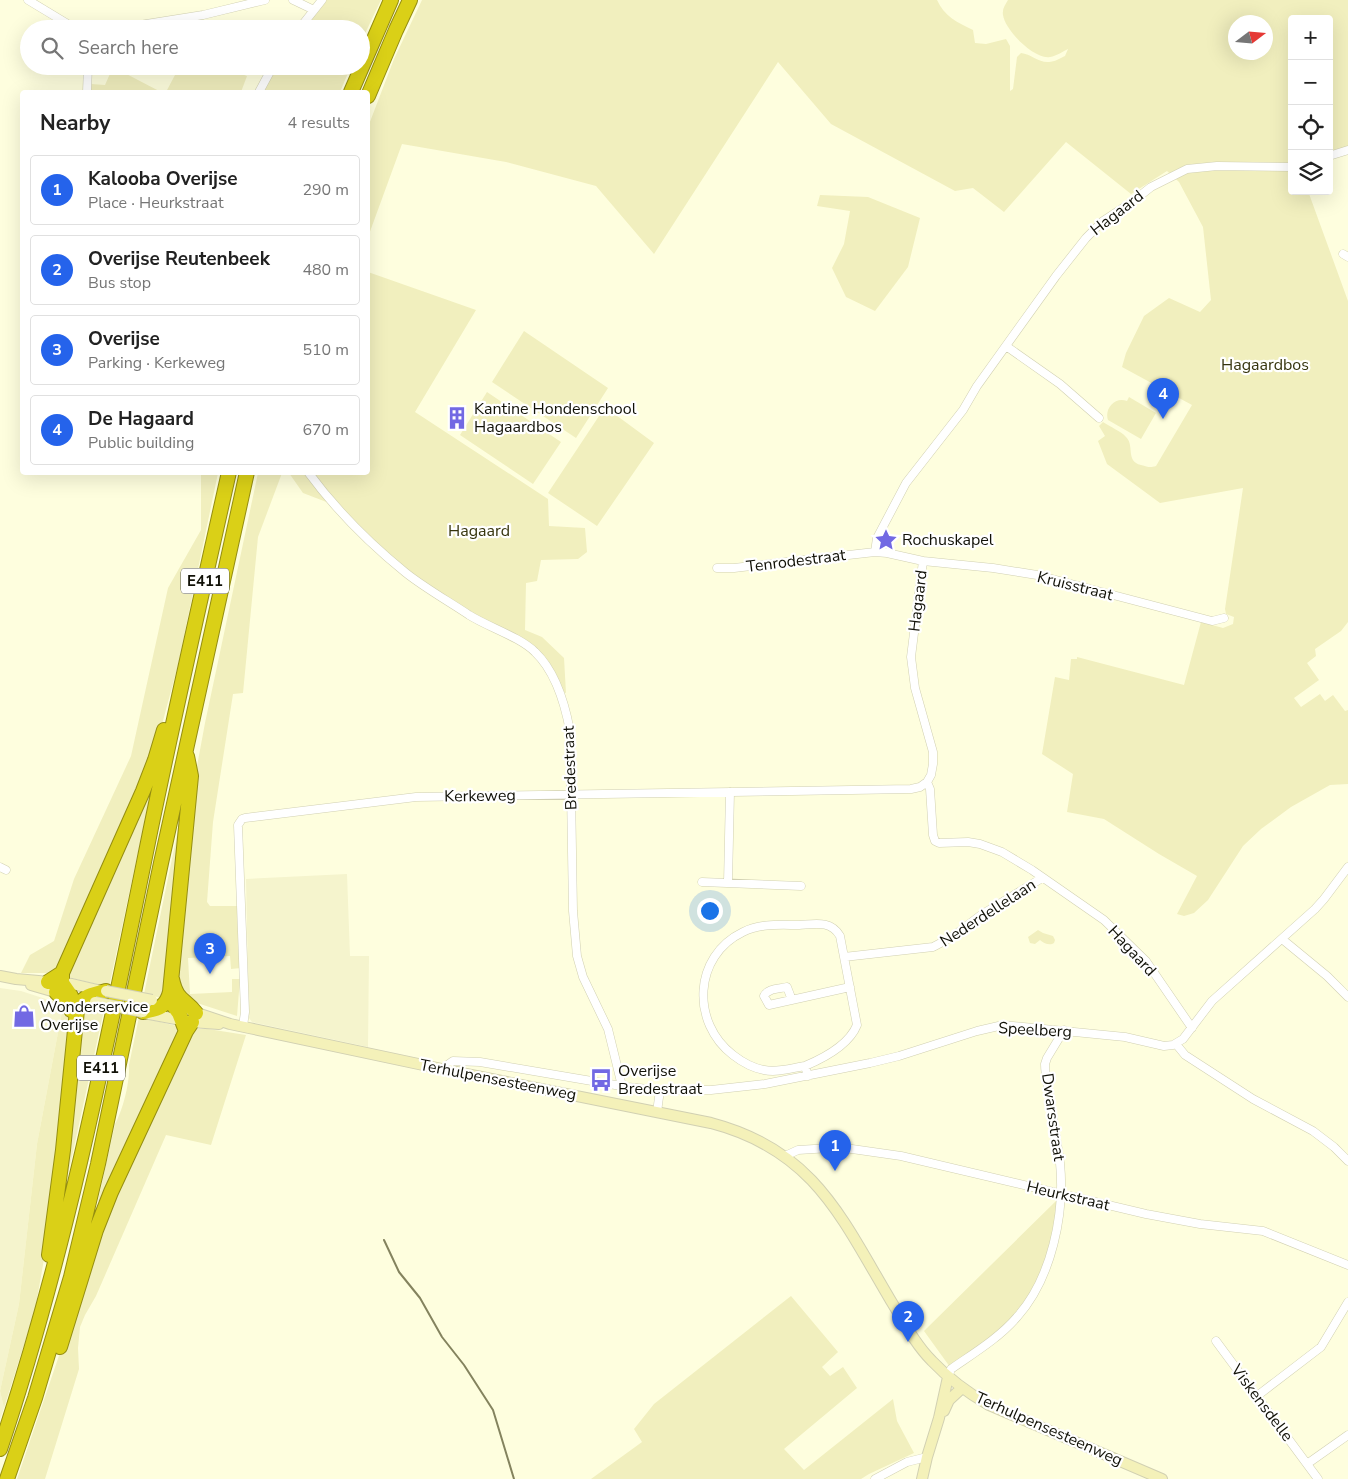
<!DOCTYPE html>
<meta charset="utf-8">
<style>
:root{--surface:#fff;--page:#f2f2f2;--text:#222;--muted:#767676;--line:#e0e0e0;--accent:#2563eb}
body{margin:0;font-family:"Nunito Sans",sans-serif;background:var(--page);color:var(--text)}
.controls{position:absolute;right:15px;top:15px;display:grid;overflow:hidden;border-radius:5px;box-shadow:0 5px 20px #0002}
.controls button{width:45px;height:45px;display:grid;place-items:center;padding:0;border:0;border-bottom:1px solid var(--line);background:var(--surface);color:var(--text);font:25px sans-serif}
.compass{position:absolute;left:1228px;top:15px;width:45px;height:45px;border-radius:50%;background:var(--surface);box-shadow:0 5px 20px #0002;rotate:74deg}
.you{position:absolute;left:709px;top:910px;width:18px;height:18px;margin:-12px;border:4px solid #fff;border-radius:50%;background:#1a73e8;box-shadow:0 0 0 8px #1a73e833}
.badge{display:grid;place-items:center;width:32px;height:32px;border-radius:50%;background:var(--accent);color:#fff;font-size:16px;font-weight:700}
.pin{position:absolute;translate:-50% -41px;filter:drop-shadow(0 1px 2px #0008)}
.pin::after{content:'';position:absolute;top:26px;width:18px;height:15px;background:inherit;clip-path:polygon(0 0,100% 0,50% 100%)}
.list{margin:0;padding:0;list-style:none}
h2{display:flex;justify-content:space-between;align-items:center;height:65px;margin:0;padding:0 20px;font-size:21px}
h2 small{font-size:16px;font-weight:400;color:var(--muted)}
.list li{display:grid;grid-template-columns:32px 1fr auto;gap:15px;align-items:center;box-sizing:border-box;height:70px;margin:0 10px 10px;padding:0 10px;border:1px solid var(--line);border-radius:5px}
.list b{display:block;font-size:19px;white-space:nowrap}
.list p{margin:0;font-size:16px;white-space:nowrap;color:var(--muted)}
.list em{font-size:16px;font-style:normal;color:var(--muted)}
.icon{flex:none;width:28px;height:28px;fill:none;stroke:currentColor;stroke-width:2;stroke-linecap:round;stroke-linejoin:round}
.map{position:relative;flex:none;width:1348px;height:1479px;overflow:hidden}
.search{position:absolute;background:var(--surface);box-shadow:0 5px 20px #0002;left:20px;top:20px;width:350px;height:55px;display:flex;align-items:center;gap:12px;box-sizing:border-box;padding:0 18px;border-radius:28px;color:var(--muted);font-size:19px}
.panel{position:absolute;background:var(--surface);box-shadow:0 5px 20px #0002;left:20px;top:90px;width:350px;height:385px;border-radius:5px}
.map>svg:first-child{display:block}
.built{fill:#f5f4cd}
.green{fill:#f1efbe;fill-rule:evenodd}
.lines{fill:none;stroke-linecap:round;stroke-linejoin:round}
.stream{stroke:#84835e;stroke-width:2}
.minor-casing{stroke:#d1d0b2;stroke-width:9}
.secondary-casing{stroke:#d1d0b2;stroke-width:12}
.motorway-casing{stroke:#948d11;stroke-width:16}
.minor{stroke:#fff;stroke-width:8}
.secondary{stroke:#f4f1b9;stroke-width:10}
.motorway{stroke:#dad017;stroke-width:14}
.secondary-bridge-casing{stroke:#d1d0b2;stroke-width:12;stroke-linecap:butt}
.secondary-bridge{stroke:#f4f1b9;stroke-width:10}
.labels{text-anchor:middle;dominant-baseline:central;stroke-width:4.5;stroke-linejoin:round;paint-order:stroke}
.shield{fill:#fff;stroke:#585851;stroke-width:1}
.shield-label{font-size:15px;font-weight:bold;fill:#111107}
.street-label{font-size:16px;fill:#111107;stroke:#fff}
.park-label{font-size:16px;fill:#36340d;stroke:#fff}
.poi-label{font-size:16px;fill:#111107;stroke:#fff;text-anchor:start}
</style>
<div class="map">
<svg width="1348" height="1479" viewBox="0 0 1348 1479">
<rect width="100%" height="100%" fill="#fefede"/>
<path class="built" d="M347 874 350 956H369L368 1047 252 1022 249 1018 246 879Z
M0 988 21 991 55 1002 63 1006 37 1144 19 1304 0 1391 4 1408 0 1419Z"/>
<path class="green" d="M325 0H381L361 42V29H303Z
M422 0H937C944 16 958 23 973 30L975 43 986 44 1006 39 1010 46V91L1013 89 1017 57 1021 53C1031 54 1039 63 1049 62 1054 62 1061 58 1065 56L1068 49C1063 51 1057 56 1050 57 1034 60 1005 30 1003 15 1002 9 1005 5 1008 0H1348V152L1329 159V19H1292V191H1308L1348 301V622L1341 631 1315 649 1316 656 1307 663 1319 680 1294 698 1301 707 1320 694 1325 701 1333 695 1345 711 1348 710V784L1330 785 1291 807 1261 829 1243 846 1208 900 1194 913 1184 916 1177 914 1197 876 1159 854 1104 819 1067 812 1073 774 1042 754 1055 677 1069 680 1071 659H1077V657L1184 685 1201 622 1223 628 1233 624 1234 617 1226 614 1225 609 1243 488 1160 503 1107 464 1098 441 1105 436 1099 426 1103 422C1110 427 1121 431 1126 437 1135 446 1125 461 1141 465 1148 467 1150 468 1156 466L1192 405 1122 367 1126 353 1144 316 1169 298 1200 312 1211 300 1203 227 1179 182 1167 171 1131 194 1066 142 1004 212 973 188 955 191 831 124 778 62 654 254 596 186 506 162 402 144 368 237V127L394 59ZM1236 22H1266V52H1236Z
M156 66H219L247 76 241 92H166L175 75Z
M275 66H351L340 92H261Z
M113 67 161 92H91V84L105 85Z
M820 195 868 197 920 218 908 267 875 311 846 297 832 268 844 244 850 211 817 206Z
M368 272 476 310 415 412 548 499 549 526 585 528 587 552 578 559 541 560 537 581 526 583 525 630 542 637 564 658 566 693 561 691 538 650 487 624 440 594 407 570 349 519 311 473 368 472Z
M524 331 608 388 576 438 492 382Z
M487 392 561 442 533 484 460 435Z
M1129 397 1156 413 1141 439 1108 420C1104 409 1115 396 1127 401Z
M605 407 654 443 597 526 548 493Z
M201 473H218L178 665 153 758 55 973H21L30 955 54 941 74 879 131 756 168 588 201 530Z
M258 473H282L258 537 243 693 233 694 213 822 207 902 210 906H239L241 968 231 969 230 956 188 958 190 994 232 992V979H240L237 1016 197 1003 178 986 195 777 205 723Z
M289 473H305L329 503 303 493Z
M146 791 151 792 109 987 67 977Z
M179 825 166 999 144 994Z
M1038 930 1043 933 1053 936 1055 940 1054 943C1050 946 1043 943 1040 940L1035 944 1030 943 1028 937Z
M63 1006 70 1016 46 1248 35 1310 4 1408 0 1391 19 1304 37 1144Z
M84 1006 104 1010 62 1202Z
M139 1017 181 1027 104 1202 98 1201 115 1124C123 1110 130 1082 129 1065Z
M195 1029H208L246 1035 211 1145 166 1135 96 1296 85 1315 80 1327 78 1348 79 1369 45 1479H17L113 1197 189 1036Z
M1058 1199 1059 1204C1049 1251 1039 1298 1000 1331 984 1344 967 1355 950 1367L924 1331Z
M791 1296 838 1352 822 1367 830 1376 843 1367 857 1388 784 1449 804 1470 893 1399 897 1421 914 1453 869 1474 861 1479H591L642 1442 634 1429 654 1404Z"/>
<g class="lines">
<path class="stream" d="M384 1240 399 1272 420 1298 442 1337 464 1365 493 1410 514 1479"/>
<defs>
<path id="minor" d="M28 0 76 29
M293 0 314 10
M133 29 140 25 203 15 265 0
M299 29 322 0
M87 92 88 66
M259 92 273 66
M1329 156 1348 150
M1343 254 1348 257
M1006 346 1060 384 1099 418
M308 472C336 510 369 543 406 573 425 588 448 601 469 615 488 627 520 637 535 652 555 671 565 704 570 731L573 911 577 956 583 977 608 1029 622 1086
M875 552 877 538 906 483 963 410 977 386 1056 276 1086 238 1103 221 1132 202 1151 187 1187 169 1217 166 1292 167
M923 561 993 568 1037 575 1212 621 1224 618
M927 782 930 789 933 835 935 841 939 843 968 842 980 844 1002 852 1032 870 1104 920 1146 961 1192 1028
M0 867 6 870
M702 882 801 886
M728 883 730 792
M1282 939 1327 976 1348 997
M844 957 933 947 952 937 981 915 1042 878
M792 1000 787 987C779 989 768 988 764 996L769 1005 850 987
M243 1026 245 1012 238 825 242 819 245 818 416 797 911 789 920 787 927 782 931 775 933 764V752L915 688 911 657 923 561 887 553 875 552 734 568H717
M1176 1044 1185 1055 1253 1099 1313 1131 1334 1147 1348 1161
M805 1066C792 1068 777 1073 764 1070 753 1068 742 1062 733 1055 691 1023 693 956 743 932 761 923 781 925 799 925 815 924 831 920 840 936L857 1025C849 1045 824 1058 805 1066L808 1076
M442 1069 453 1061 480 1062 627 1087 660 1090H711L765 1084 870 1063 899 1056 977 1031 1003 1025 1125 1037 1164 1046 1173 1045 1183 1039 1212 1001 1315 909 1324 899 1348 867
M657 1112 660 1090
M785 1156 798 1150 830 1148 852 1149 901 1156 1146 1214 1200 1224 1263 1231 1348 1265
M1216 1341 1318 1479
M948 1377 951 1369C974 1353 999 1338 1017 1317 1052 1278 1065 1213 1060 1163 1057 1141 1053 1120 1050 1098 1048 1087 1045 1076 1045 1064L1047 1058 1064 1030
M1257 1396 1321 1347 1348 1302
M1307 1464 1348 1435
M875 1479 907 1462 927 1457"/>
<path id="secondary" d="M0 976 16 979 72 984 102 991
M31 985 62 994
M191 1011 230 1024 249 1028 442 1069 711 1123C814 1150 841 1217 891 1301 904 1322 915 1344 932 1361 949 1379 968 1393 989 1405L1162 1479
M144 1013 192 1022 219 1024
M944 1411 949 1400 962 1388
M922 1479 927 1457 939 1418 948 1377"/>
<path id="motorway" d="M351 92 391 0
M368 96 396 30 410 0
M172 979C177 1002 185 998 196 1013
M48 982 62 973
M56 992 69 1005 71 1010
M71 996 62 983V973L143 791 155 760 164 730
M173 1005 179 1013 186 1031
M143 1012C158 1009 166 1008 170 992L191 776 187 756
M49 1255 63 1150 77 1010C82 995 92 995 106 991
M60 1347 96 1230 111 1192 186 1031 192 1022
M0 1449C64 1258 104 1059 144 862 170 732 200 602 229 472
M7 1479 35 1398 71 1277 98 1164 161 863 247 472"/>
</defs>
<use href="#minor" class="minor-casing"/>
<use href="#secondary" class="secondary-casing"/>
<use href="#motorway" class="motorway-casing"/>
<use href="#minor" class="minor"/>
<use href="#secondary" class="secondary"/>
<use href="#motorway" class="motorway"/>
<defs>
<path id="secondary-bridge" d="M106 991 152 1000
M95 1002 143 1012"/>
</defs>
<use href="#secondary-bridge" class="secondary-bridge-casing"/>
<use href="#secondary-bridge" class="secondary-bridge"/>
</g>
<defs>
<symbol id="building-bare" viewBox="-9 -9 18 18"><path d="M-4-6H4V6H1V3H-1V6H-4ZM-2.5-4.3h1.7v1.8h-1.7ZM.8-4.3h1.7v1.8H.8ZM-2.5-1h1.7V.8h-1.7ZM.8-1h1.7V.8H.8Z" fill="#7269e3" stroke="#fff" stroke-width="2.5" paint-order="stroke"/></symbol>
<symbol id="sight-bare" viewBox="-9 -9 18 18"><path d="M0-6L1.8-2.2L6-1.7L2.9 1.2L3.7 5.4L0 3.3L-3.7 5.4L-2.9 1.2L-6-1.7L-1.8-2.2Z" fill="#7269e3" stroke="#fff" stroke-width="2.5" paint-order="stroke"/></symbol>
<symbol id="shop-bare" viewBox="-9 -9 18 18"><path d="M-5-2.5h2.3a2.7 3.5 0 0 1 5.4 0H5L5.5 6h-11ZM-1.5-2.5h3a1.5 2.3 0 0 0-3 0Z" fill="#7269e3" stroke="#fff" stroke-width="2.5" paint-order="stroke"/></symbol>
<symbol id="bus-bare" viewBox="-9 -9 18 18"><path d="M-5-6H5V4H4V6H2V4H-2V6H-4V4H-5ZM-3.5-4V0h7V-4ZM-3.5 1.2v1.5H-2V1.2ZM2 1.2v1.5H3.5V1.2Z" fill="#7269e3" stroke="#fff" stroke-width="2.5" paint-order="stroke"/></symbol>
</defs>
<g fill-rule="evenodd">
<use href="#building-bare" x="441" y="402" width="32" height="32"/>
<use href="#sight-bare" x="870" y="524" width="32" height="32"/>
<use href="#shop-bare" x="8" y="1000" width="32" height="32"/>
<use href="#bus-bare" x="585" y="1064" width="32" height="32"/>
</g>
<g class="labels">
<g class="shield">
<rect x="181" y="568.5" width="48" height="25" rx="4"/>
<rect x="77" y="1055.5" width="48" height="25" rx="4"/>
</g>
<g class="shield-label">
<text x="205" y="581">E411</text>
<text x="101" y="1068">E411</text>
</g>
<g class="street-label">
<text transform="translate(1117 213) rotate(-38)">Hagaard</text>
<text transform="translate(796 561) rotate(-7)">Tenrodestraat</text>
<text transform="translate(1075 586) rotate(14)">Kruisstraat</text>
<text transform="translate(918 601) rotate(-83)">Hagaard</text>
<text transform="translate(570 768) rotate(-92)">Bredestraat</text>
<text transform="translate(480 796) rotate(-1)">Kerkeweg</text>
<text transform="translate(988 913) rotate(-33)">Nederdellelaan</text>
<text transform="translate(1132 951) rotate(47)">Hagaard</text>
<text transform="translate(1035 1030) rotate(3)">Speelberg</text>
<text transform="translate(498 1080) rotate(11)">Terhulpensesteenweg</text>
<text transform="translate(1053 1117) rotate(82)">Dwarsstraat</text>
<text transform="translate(1068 1196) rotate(13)">Heurkstraat</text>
<text transform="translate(1262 1403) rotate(53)">Viskensdelle</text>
<text transform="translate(1049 1429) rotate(24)">Terhulpensesteenweg</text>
</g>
<g class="park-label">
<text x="1265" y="365">Hagaardbos</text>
<text x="479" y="531">Hagaard</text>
</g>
<g class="poi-label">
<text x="474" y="409">Kantine Hondenschool<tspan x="474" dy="18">Hagaardbos</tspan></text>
<text x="902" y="540">Rochuskapel</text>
<text x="40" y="1007">Wonderservice<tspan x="40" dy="18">Overijse</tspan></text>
<text x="618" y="1071">Overijse<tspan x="618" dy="18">Bredestraat</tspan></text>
</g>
</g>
</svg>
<div class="controls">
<button>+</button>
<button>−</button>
<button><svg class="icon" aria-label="locate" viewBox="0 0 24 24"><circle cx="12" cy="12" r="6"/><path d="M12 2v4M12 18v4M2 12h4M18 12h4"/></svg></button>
<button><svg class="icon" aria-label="layers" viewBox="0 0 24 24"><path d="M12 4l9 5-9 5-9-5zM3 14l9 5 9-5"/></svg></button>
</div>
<svg class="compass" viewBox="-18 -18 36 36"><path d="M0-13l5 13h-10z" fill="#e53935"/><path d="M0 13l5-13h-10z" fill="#767676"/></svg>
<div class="you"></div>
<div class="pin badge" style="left:835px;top:1171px">1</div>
<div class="pin badge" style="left:908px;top:1342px">2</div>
<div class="pin badge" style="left:210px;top:974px">3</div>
<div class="pin badge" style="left:1163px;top:419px">4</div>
<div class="search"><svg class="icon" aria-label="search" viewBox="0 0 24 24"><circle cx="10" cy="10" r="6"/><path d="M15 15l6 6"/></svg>Search here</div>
<section class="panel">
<h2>Nearby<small>4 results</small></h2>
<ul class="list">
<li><span class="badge">1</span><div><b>Kalooba Overijse</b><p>Place · Heurkstraat</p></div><em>290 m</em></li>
<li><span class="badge">2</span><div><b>Overijse Reutenbeek</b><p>Bus stop</p></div><em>480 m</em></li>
<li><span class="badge">3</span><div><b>Overijse</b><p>Parking · Kerkeweg</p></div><em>510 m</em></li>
<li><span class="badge">4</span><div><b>De Hagaard</b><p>Public building</p></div><em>670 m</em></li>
</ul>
</section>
</div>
